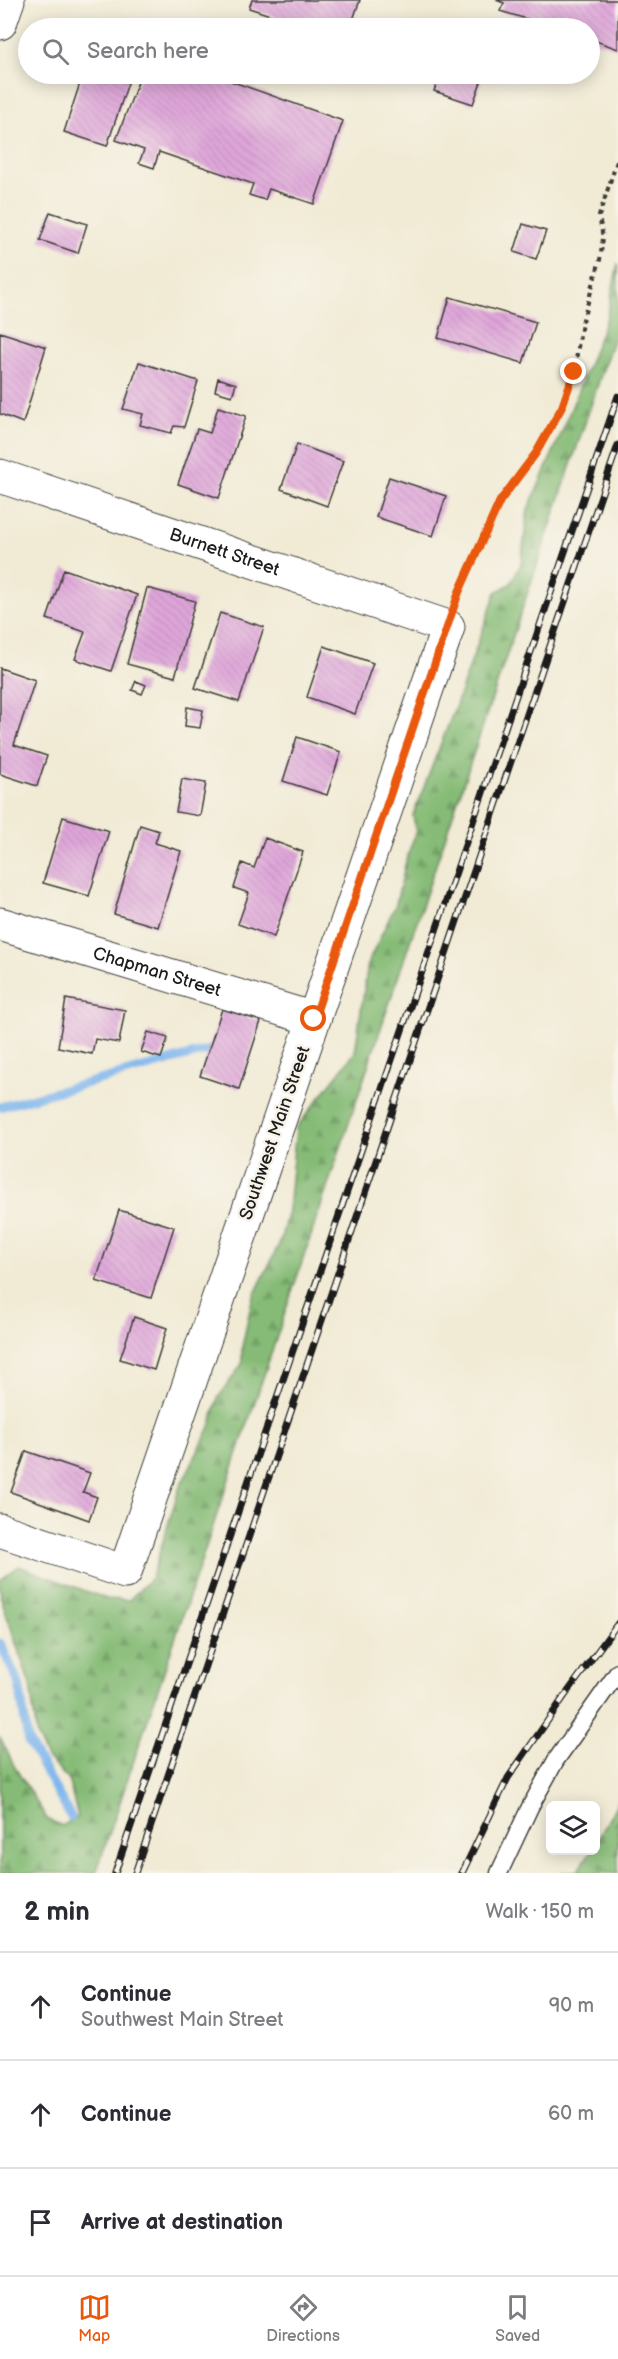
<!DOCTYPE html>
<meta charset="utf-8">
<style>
:root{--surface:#fff;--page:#f7f7f7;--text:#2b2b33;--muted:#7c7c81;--line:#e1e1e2;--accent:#ea580c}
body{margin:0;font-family:"Balsamiq Sans",sans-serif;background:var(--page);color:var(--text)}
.controls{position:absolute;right:18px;bottom:18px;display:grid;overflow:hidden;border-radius:9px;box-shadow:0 3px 15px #0003}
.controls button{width:54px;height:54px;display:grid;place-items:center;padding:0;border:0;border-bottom:2px solid var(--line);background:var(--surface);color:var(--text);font:30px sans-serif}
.stop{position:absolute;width:18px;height:18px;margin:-14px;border:4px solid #ea580c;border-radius:50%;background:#fff}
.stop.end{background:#ea580c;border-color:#fff;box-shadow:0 2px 6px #0008}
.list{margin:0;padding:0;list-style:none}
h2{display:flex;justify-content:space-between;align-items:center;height:78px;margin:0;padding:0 24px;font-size:26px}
h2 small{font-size:20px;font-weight:400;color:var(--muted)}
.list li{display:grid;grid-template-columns:39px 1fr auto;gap:18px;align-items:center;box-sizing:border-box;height:108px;padding:0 24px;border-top:2px solid var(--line)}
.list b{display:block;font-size:22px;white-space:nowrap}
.list p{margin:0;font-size:20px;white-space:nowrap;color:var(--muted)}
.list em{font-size:20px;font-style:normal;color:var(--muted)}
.icon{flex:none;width:33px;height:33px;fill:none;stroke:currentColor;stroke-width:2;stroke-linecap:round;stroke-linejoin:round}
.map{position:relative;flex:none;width:618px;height:1873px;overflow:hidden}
.search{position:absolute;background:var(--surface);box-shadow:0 3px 15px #0003;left:18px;right:18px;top:18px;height:66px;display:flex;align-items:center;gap:15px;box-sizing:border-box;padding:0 21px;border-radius:33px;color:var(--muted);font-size:22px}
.sheet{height:402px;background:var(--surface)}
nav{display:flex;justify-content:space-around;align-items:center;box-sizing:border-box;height:84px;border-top:2px solid var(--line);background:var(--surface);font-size:16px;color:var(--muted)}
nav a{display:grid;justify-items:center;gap:3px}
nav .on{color:var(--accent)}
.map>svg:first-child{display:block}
.forest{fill:url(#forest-firs);stroke:#506c49;stroke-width:1.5}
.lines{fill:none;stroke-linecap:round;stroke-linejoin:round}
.stream{stroke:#7eb6ee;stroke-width:9}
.building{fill:url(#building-back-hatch)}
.service-casing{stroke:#3c3b38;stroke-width:19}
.minor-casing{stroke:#3c3b38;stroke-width:35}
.primary-casing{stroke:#3c3b38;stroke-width:35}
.path{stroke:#3c3b38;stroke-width:4;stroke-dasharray:4.5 4.5;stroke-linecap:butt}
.service{stroke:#fff;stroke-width:16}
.minor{stroke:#fff;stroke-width:33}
.primary{stroke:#fff;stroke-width:33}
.rail-casing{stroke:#1c1c1c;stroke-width:7}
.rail{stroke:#f7f3e8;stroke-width:4.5;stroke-dasharray:14;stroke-linecap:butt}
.route{stroke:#ea580c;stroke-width:8}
.labels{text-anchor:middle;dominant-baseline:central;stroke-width:5;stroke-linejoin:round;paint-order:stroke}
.street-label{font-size:18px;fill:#1c1c1c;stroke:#f7f3e8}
</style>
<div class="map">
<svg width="618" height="1873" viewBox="0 0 618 1873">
<defs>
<pattern id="forest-firs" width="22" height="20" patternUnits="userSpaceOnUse" patternTransform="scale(1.5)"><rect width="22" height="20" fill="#85bb76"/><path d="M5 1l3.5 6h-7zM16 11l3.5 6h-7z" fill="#72a066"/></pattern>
<pattern id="building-back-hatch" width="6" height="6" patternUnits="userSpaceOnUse" patternTransform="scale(1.5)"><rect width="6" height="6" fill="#dfa6da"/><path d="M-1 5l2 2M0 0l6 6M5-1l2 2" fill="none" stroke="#bf8eba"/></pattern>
</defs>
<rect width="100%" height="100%" fill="#f7f3e8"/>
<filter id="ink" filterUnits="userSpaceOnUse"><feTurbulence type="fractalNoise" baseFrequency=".0167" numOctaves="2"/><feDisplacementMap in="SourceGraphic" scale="12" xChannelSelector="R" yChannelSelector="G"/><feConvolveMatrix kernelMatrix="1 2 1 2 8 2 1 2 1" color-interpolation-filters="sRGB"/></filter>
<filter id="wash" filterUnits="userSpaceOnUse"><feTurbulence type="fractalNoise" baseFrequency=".008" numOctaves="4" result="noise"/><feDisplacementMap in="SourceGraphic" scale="24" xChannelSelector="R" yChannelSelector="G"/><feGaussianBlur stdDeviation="1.35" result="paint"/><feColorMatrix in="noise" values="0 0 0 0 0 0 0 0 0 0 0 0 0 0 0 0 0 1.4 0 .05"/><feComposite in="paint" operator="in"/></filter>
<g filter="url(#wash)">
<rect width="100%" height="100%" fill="#f1ebd5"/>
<path class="forest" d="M618 263V325L96 1873H0V1737L14 1766 47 1819 62 1826 78 1817 68 1779 47 1758 37 1737 30 1685 1 1598 0 1580 19 1566 107 1599 129 1600 152 1577 179 1489 210 1427 218 1398 242 1364V1347L252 1300 280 1242 288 1210 296 1128 355 1052 368 963 396 904 407 857 416 832 413 815 456 705 496 592 510 584 521 564 528 510 564 427 607 317Z
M618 1801V1873H559L578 1871 591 1851 596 1850V1843Z"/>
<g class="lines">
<path class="stream" d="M0 1107 220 1047
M0 1643 19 1684 28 1741 71 1817"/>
</g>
<g id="blocks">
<path class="building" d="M252 0H360L350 28H309L249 8Z
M496 0H618V49L590 39V28H556L500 11 504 3Z
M83 74H131L107 146 64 132Z
M141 74H211L343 121 314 204 269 189 265 200 249 195 253 184 159 152 154 168 139 163 144 150 116 140Z
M440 74H467L482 79 473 104 434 91Z
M50 212 87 224 78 253 40 240Z
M523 224 546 231 536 259 514 252Z
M450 297 536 322 523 363 438 338Z
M0 332 46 347 23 423 0 414Z
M139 362 198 381 184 427 174 426 171 433 140 425 143 414 123 409Z
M218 378 236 384 232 396 215 391Z
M218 407 246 416 219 498 178 484 197 429 210 433Z
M297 444 343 461 327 506 281 489Z
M389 477 446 496 433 536 376 517Z
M64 569 137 595 111 671 75 659 85 632 47 619Z
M147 588 195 601 175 677 127 664Z
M220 613 264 627 239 702 195 688Z
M324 646 373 663 355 714 307 697Z
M0 668 35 680 14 745 47 756 37 786 0 774Z
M136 681 146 685 142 694 132 690Z
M187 707 203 710 200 728 185 726Z
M297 737 341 752 327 795 283 781Z
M182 779 206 783 200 816 176 812Z
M63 817 109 831 89 896 43 883Z
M140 825 159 831 155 843 181 851 158 927 114 914Z
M265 838 303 852 274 937 238 924 249 893 234 888 242 863 254 868Z
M66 999 125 1010 119 1043 95 1039 92 1054 58 1047Z
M222 1009 261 1021 239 1089 200 1076Z
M148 1032 168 1038 161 1058 141 1052Z
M119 1210 174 1227 151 1298 96 1281Z
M134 1317 167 1328 154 1370 120 1359Z
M26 1451 90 1473 83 1492 97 1497 89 1520 11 1492Z"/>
</g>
</g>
<g filter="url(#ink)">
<use href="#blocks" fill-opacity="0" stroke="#3c3b38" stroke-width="1.5"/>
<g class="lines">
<defs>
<path id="service" d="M499 1873 530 1807 556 1760 618 1672"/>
<g id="minor">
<path id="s1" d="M0 476 448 627 125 1572 0 1530"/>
<path id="s2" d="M0 924 314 1019"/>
</g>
<path id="primary" d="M0 23 8 0"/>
</defs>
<use href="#service" class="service-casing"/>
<use href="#minor" class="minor-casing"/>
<use href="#primary" class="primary-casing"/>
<path class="path" d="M457 597 499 501 536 453 562 407 574 372 582 323 600 260 603 238 599 216 618 158"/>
<use href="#service" class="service"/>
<use href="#minor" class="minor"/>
<use href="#primary" class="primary"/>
<defs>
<path id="rail" d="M115 1873 618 396
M135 1873 618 445
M462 1873 508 1778 564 1697 618 1623"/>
</defs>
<use href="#rail" class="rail-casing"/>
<use href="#rail" class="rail"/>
</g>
</g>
<g class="lines" filter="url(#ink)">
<path class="route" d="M314 1019 459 592 500 501 536 453 562 407 574 372"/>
</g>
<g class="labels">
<g class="street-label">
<text stroke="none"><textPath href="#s1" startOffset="237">Burnett Street</textPath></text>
<text stroke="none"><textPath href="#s2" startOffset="164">Chapman Street</textPath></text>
<text transform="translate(275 1133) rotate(-71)">Southwest Main Street</text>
</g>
</g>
</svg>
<div class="controls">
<button><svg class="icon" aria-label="layers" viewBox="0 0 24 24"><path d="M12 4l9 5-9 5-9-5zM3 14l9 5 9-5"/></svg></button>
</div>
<div class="stop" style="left:314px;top:1019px"></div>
<div class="stop end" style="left:574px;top:372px"></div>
<div class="search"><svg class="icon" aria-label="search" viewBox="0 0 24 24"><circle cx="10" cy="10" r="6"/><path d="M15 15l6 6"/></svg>Search here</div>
</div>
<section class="sheet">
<h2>2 min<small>Walk · 150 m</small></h2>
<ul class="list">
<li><svg class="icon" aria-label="ahead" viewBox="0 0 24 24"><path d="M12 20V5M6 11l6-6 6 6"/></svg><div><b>Continue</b><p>Southwest Main Street</p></div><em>90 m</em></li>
<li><svg class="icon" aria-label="ahead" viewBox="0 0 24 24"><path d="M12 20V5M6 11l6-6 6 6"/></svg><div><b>Continue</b></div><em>60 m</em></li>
<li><svg class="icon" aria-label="arrive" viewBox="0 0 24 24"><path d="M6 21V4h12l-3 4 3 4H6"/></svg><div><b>Arrive at destination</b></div></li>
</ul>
</section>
<nav>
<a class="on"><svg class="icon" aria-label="map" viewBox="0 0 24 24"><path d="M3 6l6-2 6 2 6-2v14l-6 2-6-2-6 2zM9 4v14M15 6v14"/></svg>Map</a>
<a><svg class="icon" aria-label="directions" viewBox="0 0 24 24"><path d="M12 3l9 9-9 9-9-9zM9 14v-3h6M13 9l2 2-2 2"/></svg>Directions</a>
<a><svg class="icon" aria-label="saved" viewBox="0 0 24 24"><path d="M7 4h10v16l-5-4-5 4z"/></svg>Saved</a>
</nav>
